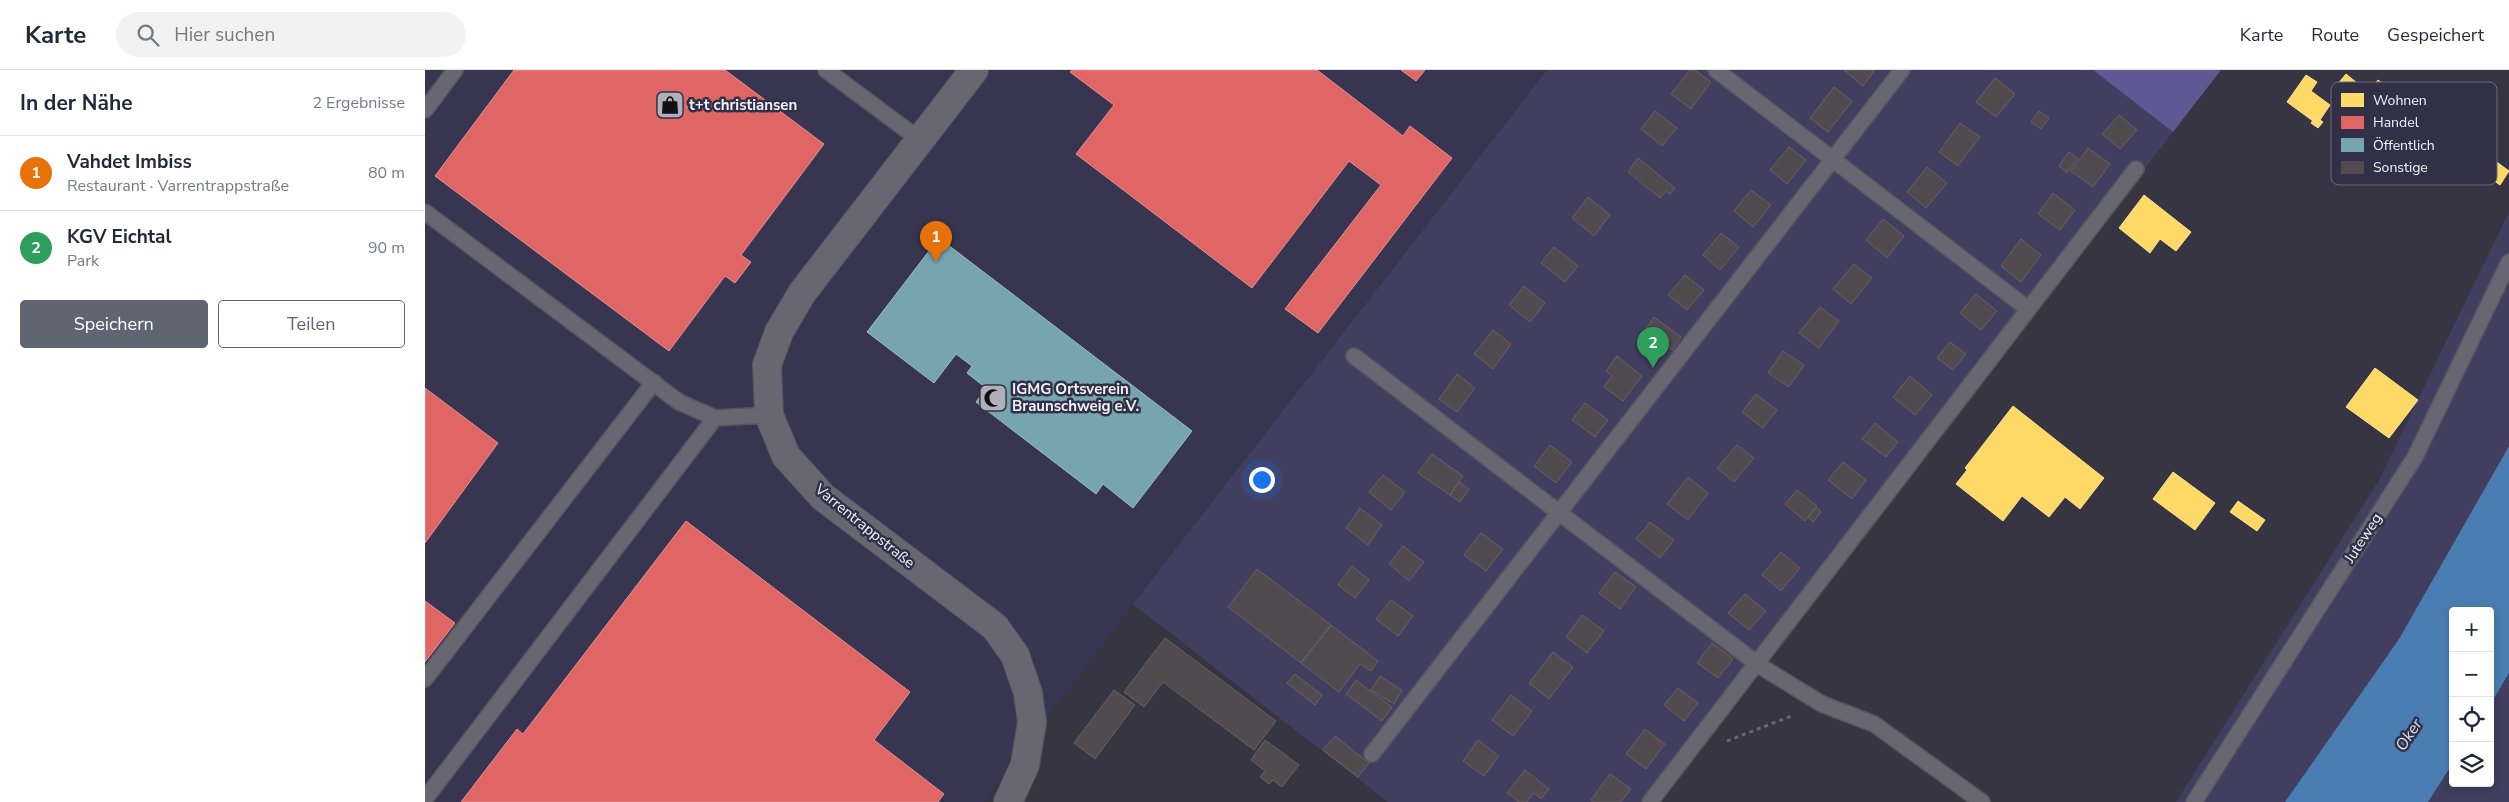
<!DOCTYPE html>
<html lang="de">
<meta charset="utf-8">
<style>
:root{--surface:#fff;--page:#f2f2f3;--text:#1f2937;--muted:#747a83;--line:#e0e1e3;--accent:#606572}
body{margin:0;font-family:"Nunito Sans",sans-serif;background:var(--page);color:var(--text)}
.controls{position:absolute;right:15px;bottom:15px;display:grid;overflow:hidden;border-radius:5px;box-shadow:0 2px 8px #0003}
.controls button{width:45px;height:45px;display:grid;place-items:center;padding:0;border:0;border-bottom:1px solid var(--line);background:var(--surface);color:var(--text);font:25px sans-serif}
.you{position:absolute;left:836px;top:409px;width:18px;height:18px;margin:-12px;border:4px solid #fff;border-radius:50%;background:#1a73e8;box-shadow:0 0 0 8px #1a73e833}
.badge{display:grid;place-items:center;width:32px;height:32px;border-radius:50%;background:var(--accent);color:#fff;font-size:16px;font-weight:700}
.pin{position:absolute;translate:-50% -41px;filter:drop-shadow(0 1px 2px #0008)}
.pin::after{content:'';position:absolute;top:26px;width:18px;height:15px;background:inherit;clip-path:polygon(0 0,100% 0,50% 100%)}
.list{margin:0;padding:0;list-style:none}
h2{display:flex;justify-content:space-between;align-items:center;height:65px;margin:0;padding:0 20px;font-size:21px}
h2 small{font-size:16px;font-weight:400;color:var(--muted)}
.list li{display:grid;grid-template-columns:32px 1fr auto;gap:15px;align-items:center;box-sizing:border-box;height:75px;padding:0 20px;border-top:1px solid var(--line)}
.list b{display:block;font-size:19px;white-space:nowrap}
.list p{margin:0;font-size:16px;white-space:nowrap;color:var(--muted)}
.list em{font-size:16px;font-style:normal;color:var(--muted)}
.actions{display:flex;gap:10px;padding:15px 20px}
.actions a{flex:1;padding:11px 0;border:1px solid var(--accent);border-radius:5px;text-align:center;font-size:18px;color:var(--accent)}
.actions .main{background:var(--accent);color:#fff}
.icon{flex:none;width:28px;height:28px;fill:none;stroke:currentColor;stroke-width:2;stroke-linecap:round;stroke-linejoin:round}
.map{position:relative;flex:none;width:2084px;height:732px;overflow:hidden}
header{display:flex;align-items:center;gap:30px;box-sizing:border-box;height:70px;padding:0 25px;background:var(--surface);border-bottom:1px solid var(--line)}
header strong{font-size:24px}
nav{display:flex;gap:28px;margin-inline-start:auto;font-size:18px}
.search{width:350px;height:45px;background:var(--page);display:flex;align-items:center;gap:12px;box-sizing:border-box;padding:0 18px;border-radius:28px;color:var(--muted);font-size:19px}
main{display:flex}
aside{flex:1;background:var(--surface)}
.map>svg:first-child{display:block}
.built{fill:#37354f}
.green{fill:#413e60}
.forest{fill:#605895}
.water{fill:#4a7eb2}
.homes{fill:#ffd966;stroke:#fbe093}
.shops{fill:#e06666;stroke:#e59093}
.public{fill:#76a5af;stroke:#9bbcc6}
.building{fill:#514b4f;stroke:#686165}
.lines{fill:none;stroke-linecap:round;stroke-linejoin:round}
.lane-casing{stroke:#55545f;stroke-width:18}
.street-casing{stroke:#55545f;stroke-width:30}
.path{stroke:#696871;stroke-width:3;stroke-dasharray:4 4;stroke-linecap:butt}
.lane{stroke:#686771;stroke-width:15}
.street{stroke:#686771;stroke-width:28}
.labels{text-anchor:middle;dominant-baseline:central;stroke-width:5;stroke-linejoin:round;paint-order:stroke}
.poi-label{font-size:15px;font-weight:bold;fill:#f2f1fd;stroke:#323046;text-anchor:start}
.street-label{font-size:15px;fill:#f2f1fd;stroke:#323046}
.water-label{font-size:16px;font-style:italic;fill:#d3e3f2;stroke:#323046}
.key{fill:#323046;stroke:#6c6a7d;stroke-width:1}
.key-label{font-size:14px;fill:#f2f1fd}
</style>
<header>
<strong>Karte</strong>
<div class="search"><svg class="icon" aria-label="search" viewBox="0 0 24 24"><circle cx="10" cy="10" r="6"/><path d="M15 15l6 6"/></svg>Hier suchen</div>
<nav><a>Karte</a><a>Route</a><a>Gespeichert</a></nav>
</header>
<main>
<aside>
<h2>In der Nähe<small>2 Ergebnisse</small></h2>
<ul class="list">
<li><span class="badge" style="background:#e8710a">1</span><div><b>Vahdet Imbiss</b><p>Restaurant · Varrentrappstraße</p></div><em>80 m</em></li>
<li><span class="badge" style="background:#2e9e5b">2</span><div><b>KGV Eichtal</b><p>Park</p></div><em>90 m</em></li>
</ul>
<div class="actions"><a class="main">Speichern</a><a>Teilen</a></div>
</aside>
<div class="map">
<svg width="2084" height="732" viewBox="0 0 2084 732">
<rect width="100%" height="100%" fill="#363541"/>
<path class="built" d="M0 0H1122L708 534 559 732H0Z"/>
<path class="green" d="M1122 0H1668L1748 62 1232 732H963L708 534Z
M2084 142V376L1974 569 1860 732H1751L1954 410Z
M2084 603V732H2003L2028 693V713H2065V635Z"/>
<path class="forest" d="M1668 0H1796L1748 62Z"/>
<path class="water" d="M2084 376V603L2065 635V541H2028V693L2003 732H1860L1974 569Z"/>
<path class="homes" d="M1921 4 1943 22 1930 39 1907 21Z
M1881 5 1892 12 1886 21 1905 35 1895 50 1890 47 1888 51 1862 32Z
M1953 10 1990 37 1968 68 1931 40Z
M1890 47 1898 52 1893 58 1886 53Z
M2054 79 2084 101 2075 115 2044 93Z
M1719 125 1766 162 1751 181 1735 169 1725 183 1694 158Z
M1950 298 1993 330 1964 368 1921 337Z
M1588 336 1679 408 1655 439 1640 427 1624 447 1597 426 1578 451 1531 414 1542 400 1540 398Z
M1748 402 1790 433 1770 460 1728 429Z
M1813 431 1840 450 1832 461 1805 442Z"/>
<path class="shops" d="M89 0H300L399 74 316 185 326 192 310 213 300 206 244 281 10 106Z
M647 0H892L978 66 985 56 1027 88 893 263 860 239 956 115 924 91 827 218 651 84 689 35 645 2Z
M976 0H1000L991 11Z
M0 318 73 373 0 473Z
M261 451 485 622 449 670 519 724 513 732H36L92 659 98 664Z
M0 531 30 553 0 592Z"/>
<path class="public" d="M514 168 767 361 708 438 678 414 671 424 551 332 561 318 542 303 547 296 531 284 509 313 442 262Z"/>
<path class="building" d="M1265 0H1270L1286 12 1266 39 1246 24Z
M1419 0H1450L1438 16Z
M1570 8 1590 24 1571 47 1551 32Z
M1409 17 1427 31 1403 62 1385 48Z
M1230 41 1252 58 1237 76 1216 59Z
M1614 41 1624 48 1616 59 1606 52Z
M1694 45 1712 60 1695 79 1677 64Z
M1535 53 1555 67 1533 96 1514 82Z
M1364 77 1381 90 1362 114 1345 100Z
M1663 78 1685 94 1668 117 1646 101Z
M1644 82 1653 89 1642 103 1634 96Z
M1213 88 1250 118 1245 124 1241 121 1235 128 1203 102Z
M1502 97 1522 113 1501 138 1482 122Z
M1326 120 1346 135 1328 157 1309 141Z
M1628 123 1650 140 1635 160 1613 144Z
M1163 127 1185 145 1169 166 1147 148Z
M1458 149 1479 166 1462 188 1441 170Z
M1296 163 1314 177 1295 200 1278 185Z
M1596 169 1616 185 1596 212 1576 196Z
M1129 177 1153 196 1140 212 1116 193Z
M1429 194 1447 208 1426 234 1408 219Z
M1260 205 1279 220 1262 240 1243 225Z
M1099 216 1120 233 1105 252 1084 235Z
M1551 224 1572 241 1556 260 1535 243Z
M1395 237 1414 251 1394 278 1374 263Z
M1229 247 1256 267 1247 280 1241 275 1236 282 1215 267Z
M1068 260 1086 274 1068 299 1049 284Z
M1525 272 1541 284 1528 300 1512 288Z
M1358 281 1379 295 1364 317 1343 303Z
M1192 286 1217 306 1198 331 1179 317 1187 306 1181 301Z
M1032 304 1050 318 1032 342 1014 329Z
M1485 306 1507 325 1490 345 1468 327Z
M1331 324 1352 340 1338 358 1317 342Z
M1160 333 1183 350 1170 367 1147 350Z
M1450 353 1473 372 1461 387 1437 369Z
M1125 375 1147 392 1131 413 1109 396Z
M1312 375 1329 388 1309 412 1292 398Z
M1007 384 1038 406 1025 425 993 403Z
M1418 392 1441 410 1427 429 1403 410Z
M958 405 980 422 966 440 944 422Z
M1263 407 1283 423 1263 450 1242 434Z
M1034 412 1044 419 1035 432 1025 425Z
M1372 420 1392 436 1380 451 1360 434Z
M1391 437 1396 442 1388 452 1383 447Z
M935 438 957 455 943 475 921 458Z
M1225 452 1249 470 1235 488 1211 469Z
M1056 463 1078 479 1061 501 1039 485Z
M978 476 999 492 984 511 964 494Z
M1356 482 1375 498 1356 521 1337 505Z
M927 496 944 510 930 528 913 515Z
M832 499 906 555 876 593 803 537Z
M1190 502 1211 517 1195 539 1174 523Z
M1320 524 1341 541 1324 560 1303 543Z
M966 530 988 546 973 566 951 549Z
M1157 545 1179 561 1162 583 1141 567Z
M906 555 953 591 946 601 935 594 914 622 876 593Z
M740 568 851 651 829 680 738 612 719 637 699 622Z
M1287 573 1308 589 1293 608 1272 593Z
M1128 582 1148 597 1124 629 1104 613Z
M870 604 897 625 890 635 862 613Z
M955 606 977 620 969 634 946 620Z
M931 610 967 637 957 651 921 624Z
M1253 618 1273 633 1259 651 1239 635Z
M689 620 710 635 670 689 649 673Z
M1086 625 1107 641 1088 666 1067 650Z
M1220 659 1240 674 1221 699 1201 684Z
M910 666 944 693 933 707 898 680Z
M840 670 874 695 857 717 848 710 844 714 835 707 840 701 826 690Z
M1053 670 1074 686 1059 706 1038 691Z
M1100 700 1124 719 1116 729 1109 723 1102 732H1094L1082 723Z
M1185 704 1206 719 1196 732H1169L1166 730Z"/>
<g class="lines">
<defs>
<path id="lane" d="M401 0 495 70
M1291 0 1603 239
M0 40 30 0
M0 142 254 332 290 348 344 345
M929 286 1335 596 1397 634 1449 654 1557 732
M0 609 229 312
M947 684 1477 0
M0 729 290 348
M1225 732 1711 99
M1769 732 1990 387 2084 192"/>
<path id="street" d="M549 0 377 223 354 262 342 295 344 345 361 386 398 427 570 557 590 585 603 623 607 652 600 695 583 732"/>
</defs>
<use href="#lane" class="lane-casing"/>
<use href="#street" class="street-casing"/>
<path class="path" d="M1302 671 1369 645"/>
<use href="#lane" class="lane"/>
<use href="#street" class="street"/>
</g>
<defs>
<symbol id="shop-square" viewBox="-11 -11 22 22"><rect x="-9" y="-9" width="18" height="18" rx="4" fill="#b0afbb" stroke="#323046"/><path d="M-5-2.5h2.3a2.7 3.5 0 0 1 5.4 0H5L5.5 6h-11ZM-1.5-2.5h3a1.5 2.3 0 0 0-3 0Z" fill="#111"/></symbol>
<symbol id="mosque-square" viewBox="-11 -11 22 22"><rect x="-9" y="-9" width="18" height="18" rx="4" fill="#b0afbb" stroke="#323046"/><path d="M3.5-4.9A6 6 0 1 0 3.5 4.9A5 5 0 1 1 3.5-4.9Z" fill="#111"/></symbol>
</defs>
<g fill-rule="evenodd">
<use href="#shop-square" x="229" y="19" width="32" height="32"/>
<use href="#mosque-square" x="552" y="312" width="32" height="32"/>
</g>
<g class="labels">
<g class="poi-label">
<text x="264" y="35">t+t christiansen</text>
<text x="587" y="319">IGMG Ortsverein<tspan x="587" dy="17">Braunschweig e.V.</tspan></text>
</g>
<g class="street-label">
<text transform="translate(440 456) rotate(39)">Varrentrappstraße</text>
<text transform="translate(1938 468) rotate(-57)">Juteweg</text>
</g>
<g class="water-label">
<text transform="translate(1984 665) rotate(-57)">Oker</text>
</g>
</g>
<rect x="1906" y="12" width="166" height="103" rx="8" class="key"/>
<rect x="1916" y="23" width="23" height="14" fill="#ffd966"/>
<rect x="1916" y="46" width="23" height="13" fill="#e06666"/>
<rect x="1916" y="68" width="23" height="14" fill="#76a5af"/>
<rect x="1916" y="91" width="23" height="13" fill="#514b4f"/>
<g class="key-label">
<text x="1948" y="35">Wohnen</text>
<text x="1948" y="57">Handel</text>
<text x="1948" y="80">Öffentlich</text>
<text x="1948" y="102">Sonstige</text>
</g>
</svg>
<div class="controls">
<button>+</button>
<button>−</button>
<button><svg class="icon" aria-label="locate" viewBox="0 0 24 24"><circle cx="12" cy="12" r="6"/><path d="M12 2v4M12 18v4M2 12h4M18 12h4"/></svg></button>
<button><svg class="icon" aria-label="layers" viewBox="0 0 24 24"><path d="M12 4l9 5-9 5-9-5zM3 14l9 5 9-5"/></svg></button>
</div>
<div class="you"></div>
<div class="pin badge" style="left:511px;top:192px;background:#e8710a">1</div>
<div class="pin badge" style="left:1228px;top:298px;background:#2e9e5b">2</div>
</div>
</main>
